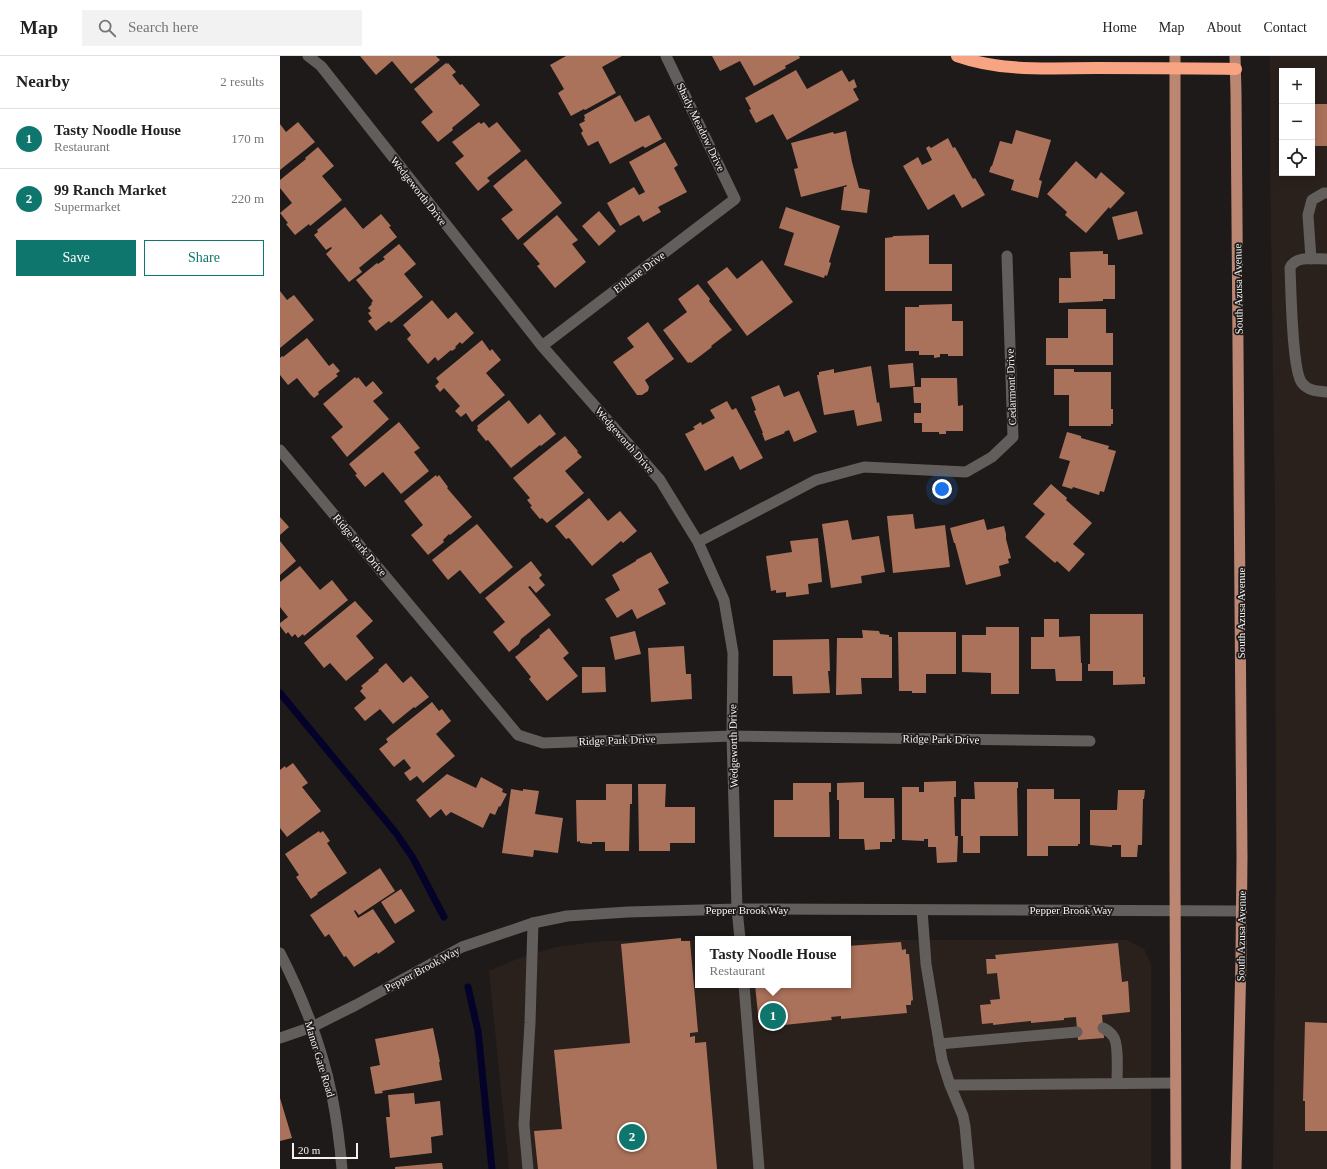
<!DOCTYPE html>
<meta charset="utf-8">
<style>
:root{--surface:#fff;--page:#f2f2f2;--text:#222;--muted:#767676;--line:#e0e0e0;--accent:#0f766e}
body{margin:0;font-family:"Times New Roman",serif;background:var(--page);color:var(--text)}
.controls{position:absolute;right:12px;top:12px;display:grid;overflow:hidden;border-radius:0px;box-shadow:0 2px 10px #0003}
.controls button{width:36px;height:36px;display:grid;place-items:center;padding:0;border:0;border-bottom:1px solid var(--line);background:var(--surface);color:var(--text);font:20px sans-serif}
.scale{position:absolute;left:12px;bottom:10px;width:66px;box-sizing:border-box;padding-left:4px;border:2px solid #f3f1f0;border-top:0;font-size:11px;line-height:14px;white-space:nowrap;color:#f3f1f0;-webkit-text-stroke:3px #1d1a19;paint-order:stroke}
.you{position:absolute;left:662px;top:433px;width:14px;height:14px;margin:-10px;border:3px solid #fff;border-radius:50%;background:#1a73e8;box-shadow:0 0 0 6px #1a73e833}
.badge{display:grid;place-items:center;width:26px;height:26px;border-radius:50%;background:var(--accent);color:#fff;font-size:13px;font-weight:700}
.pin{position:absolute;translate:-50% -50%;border:2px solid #fff;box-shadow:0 1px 4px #0006}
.popup{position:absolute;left:415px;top:880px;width:156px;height:52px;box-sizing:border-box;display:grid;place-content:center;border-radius:0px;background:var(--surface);filter:drop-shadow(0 1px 3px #0005);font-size:13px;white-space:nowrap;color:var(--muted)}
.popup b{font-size:15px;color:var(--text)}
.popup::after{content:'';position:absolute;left:50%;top:100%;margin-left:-8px;border:8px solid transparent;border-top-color:var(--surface)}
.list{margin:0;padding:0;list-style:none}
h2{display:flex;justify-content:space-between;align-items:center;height:52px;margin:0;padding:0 16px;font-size:17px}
h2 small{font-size:13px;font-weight:400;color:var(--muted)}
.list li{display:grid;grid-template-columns:26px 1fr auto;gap:12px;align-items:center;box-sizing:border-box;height:60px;padding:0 16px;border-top:1px solid var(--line)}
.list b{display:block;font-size:15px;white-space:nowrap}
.list p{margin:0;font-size:13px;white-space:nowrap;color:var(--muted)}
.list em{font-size:13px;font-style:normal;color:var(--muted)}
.actions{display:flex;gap:8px;padding:12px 16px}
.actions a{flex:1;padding:9px 0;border:1px solid var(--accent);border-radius:0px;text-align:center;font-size:14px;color:var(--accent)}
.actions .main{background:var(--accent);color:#fff}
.icon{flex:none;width:22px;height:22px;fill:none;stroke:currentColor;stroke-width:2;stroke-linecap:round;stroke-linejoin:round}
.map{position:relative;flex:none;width:1047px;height:1113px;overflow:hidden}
header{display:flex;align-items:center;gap:24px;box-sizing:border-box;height:56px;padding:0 20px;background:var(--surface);border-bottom:1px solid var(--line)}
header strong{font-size:19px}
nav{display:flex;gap:22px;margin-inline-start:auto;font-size:14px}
.search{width:280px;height:36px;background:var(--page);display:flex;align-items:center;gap:10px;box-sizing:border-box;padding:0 14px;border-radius:0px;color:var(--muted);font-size:15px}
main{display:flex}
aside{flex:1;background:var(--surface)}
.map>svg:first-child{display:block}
.built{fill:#2a211d;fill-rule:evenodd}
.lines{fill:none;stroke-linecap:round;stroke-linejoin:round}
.stream{stroke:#05022a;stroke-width:7}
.building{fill:#ab725b}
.service{stroke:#615e5c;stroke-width:11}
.minor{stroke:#615e5c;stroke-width:11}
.primary{stroke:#bc8772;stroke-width:11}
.motorway{stroke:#f8a381;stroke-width:12}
.labels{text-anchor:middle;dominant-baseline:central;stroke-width:3.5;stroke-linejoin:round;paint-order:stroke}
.street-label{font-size:11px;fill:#f3f1f0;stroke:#1d1a19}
</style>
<header>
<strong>Map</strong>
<div class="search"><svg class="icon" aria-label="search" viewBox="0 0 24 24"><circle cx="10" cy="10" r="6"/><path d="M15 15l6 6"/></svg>Search here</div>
<nav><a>Home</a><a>Map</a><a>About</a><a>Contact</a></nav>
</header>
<main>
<aside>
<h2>Nearby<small>2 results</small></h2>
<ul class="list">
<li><span class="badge">1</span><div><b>Tasty Noodle House</b><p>Restaurant</p></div><em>170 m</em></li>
<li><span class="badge">2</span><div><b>99 Ranch Market</b><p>Supermarket</p></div><em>220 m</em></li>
</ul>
<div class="actions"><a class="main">Save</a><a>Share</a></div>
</aside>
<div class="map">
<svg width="1047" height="1113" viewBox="0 0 1047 1113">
<rect width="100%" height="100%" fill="#1d1a19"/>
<path class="built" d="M990 0H1047V1113H993L996 799 995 456 990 104ZM1002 15H1032V117H1002Z
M418 884V929H568V884H847L864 893 871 907V1113H229L209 915 237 903 276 891 323 885Z"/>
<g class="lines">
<path class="stream" d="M0 637 116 777 133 802 164 861
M188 931 198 975 212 1113"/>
</g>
<path class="building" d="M80 0H156L160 4 131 28 112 5 96 19Z
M286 0H342L322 11 336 37 305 54 304 53 291 60 278 37 284 33 270 9Z
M432 0H519L520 2 505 10 506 12 474 30 460 5 440 15Z
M166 7 167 8 168 7 176 16 172 19 180 29 182 28 200 49 172 72 173 74 158 86 141 66 153 56 134 33Z
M516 14 527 33 562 14 569 26 574 23 577 31 573 33 579 44 507 84 493 58 476 67 469 54 471 53 465 42Z
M340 39 355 66 369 59 382 83 365 92 363 90 330 108 318 85 308 90 301 77 303 75 299 68 305 65 304 63 305 62 304 59Z
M1034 48H1047V90H1032V74H1034Z
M18 66 35 86 0 114V68L6 76Z
M199 66 201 68 204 66 209 72 217 66 241 95 207 122 210 125 198 135 175 107 184 100 172 86Z
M736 74 771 84 759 124 762 125 758 142 731 134 734 124 709 116 711 110H712L720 85 732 88Z
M566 75 572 106 579 132 590 134 587 157 561 154 564 131H566L567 129 521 141 514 113 518 112 511 87 553 76 554 78Z
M668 82 673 92 675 91 693 123 695 122 705 139 682 152 674 138 648 154 623 110 638 101 642 109 652 104 646 92 649 90 651 92Z
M385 86 398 109 394 112 407 136 378 151 381 156 363 166 359 159 340 170 327 147 354 131 359 139 365 136 349 106Z
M38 91 54 110 42 120 62 144 30 170 29 168 15 179 6 168 8 167 0 157 12 147 0 132V124L26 103 25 102Z
M246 103 282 147 238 184 221 163 233 154 213 130Z
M796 105 816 123 821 116 845 137 830 153 829 151 806 177 785 159 787 156 767 138Z
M65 151 83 173 101 158 111 170 109 171 117 181 79 212 82 216 69 226 46 198 52 192 51 191 46 194 34 179 38 176 37 174Z
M506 151 560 170 549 206 551 207 547 220 545 219 544 222 504 209 514 177 499 172Z
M319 155 336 175 319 190 302 170Z
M857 155 863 178 838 184 832 161Z
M277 159 298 184 292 188 306 206 275 232 257 210 260 208 243 188Z
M649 179V208H672V235H605V182L613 181V180Z
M119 188 136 208 124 218 143 241 111 267 109 265 96 275 88 265 92 262 88 257 91 255 88 252 92 248 91 247 93 245 76 224 97 207 98 208 105 203 103 201Z
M823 195V198H828V209H835V243H823V245L779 247V222H791L790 196Z
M482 204 513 246 467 280 427 226 447 211 457 223Z
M418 228 430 243 429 245 452 274 431 290 432 291 411 307 410 306 408 307 383 274 407 256 398 243Z
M0 235 7 244 14 239 34 264 0 292Z
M152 244 168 263 176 256 194 277 182 288 180 286 175 291 176 292 172 295 171 294 158 305 155 301 148 308 127 283 131 279 123 269Z
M672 248V265H683V300H668V298H660V301L654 302V299H639V295H625V251H639V249Z
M788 253H826V277H833V309H766V282H788Z
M368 266 394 303 365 324 369 331 368 335 362 339H357L333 306 354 291 347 282Z
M27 282 49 310 53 307 60 315 56 318 58 320 38 336 39 338 34 342 30 338 17 322 8 329 0 319V302L2 300 3 301Z
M202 284 210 295 212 293 221 304 206 317 225 339 192 366 186 357 181 361 175 355 180 350 164 332 160 336 155 330 159 326 156 322Z
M633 307 635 330 610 332 608 309Z
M591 310 597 347 599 346 602 365 577 370 574 354 544 359 537 319H539V316L554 313V317Z
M774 313H794V316H831V353H833V368H831V370H789V339H774Z
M75 321 77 323 78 321 86 331 93 325 103 337 93 345 109 363 67 401 51 381 63 371 43 348Z
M641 322H677L678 350 683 349V375H666V378H659V376H642V367H634V357H641V347H634L633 331H641Z
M499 329 504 341 519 335 537 376 514 386 509 374 504 376 505 377 485 385 482 377H483L474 355 476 354 471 341Z
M229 344 248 368 260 358 276 378 261 390 260 389 231 412 208 384 206 385 197 374 198 372 197 370Z
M447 345 452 354 456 352 483 402 460 414 453 400 425 415 405 378 415 373 413 371 421 366 422 369 435 362 430 354Z
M119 366 140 392 134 396 149 415 121 438 103 416 85 431 75 419 77 418 69 408Z
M787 376 801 380V382L829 390 828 393 836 395 824 436 820 435 819 439 793 431 792 433 782 430 790 405 779 402Z
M285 380 298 395 297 396 302 401 285 415 304 437 267 467 262 462 260 463 250 451 252 450 247 444 250 442 233 422Z
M156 419 157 421 159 419 168 431 167 432 192 461 170 479 169 478 163 484 164 486 148 499 131 479 143 469 124 445Z
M771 428 787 442 786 444 812 467 793 488 805 498 789 516 777 505 775 507 745 481 765 458 753 448Z
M309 442 328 465 340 455 357 475 343 487 341 485 312 510 289 482 286 483 275 470Z
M633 458 635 473 665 469 670 511 613 517 607 460Z
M0 461 9 471 0 479Z
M704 463 707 474 724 470 726 478V483L731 502 728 503 729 507 719 510 721 520 686 529 675 487H674L670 472Z
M568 464 572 484 599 480 605 516 581 520 582 527 551 532 542 468Z
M197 468 233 511 200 538 180 514 168 524 152 504Z
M538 482 542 526 528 528 529 538 506 541V536L496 537V534L491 535 486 500 512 496 510 485Z
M0 485 16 505 0 519Z
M371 496 389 527 378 533 386 548 357 563 352 553 337 562 325 543 340 534 332 519 356 505V504Z
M251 505 262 519 259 522 265 529 256 537 250 530 248 531 271 559 241 583 239 588 229 596 213 576 225 566 205 542Z
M20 510 40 534 52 524 68 544 24 580 23 578 18 582 15 578 12 581 8 576 6 578 0 570V567L8 561 0 551V526Z
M75 545 93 565 76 580 94 602 66 625 50 607 44 612 24 587Z
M810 558H863V621H865V628L833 629V615H808V608H810Z
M764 563H779V581L800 580 801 607H802V625H776L775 613H751V581H764Z
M706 571H739V638H711V617L682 616V579H706Z
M269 572 289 597 283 602 298 620 267 645 249 623 251 621 235 601 260 581 259 580Z
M582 574 599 575 600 578 609 579V581H612V622H581L582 638 556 639 557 582H583Z
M355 575 361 598 335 604 330 581Z
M618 576H676V618H646V637H632V635H619Z
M549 583 550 615H548L550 637 513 638 512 620H493V584Z
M404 590 406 618H411L412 643 371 646 368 592Z
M106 607 123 627 131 620 149 641 135 652 134 651 113 668 100 653 85 665 74 652 86 642 80 635 83 632 81 630 99 615 98 614Z
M302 611H325L326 636 302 637Z
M152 646 159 655 162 653 171 665 156 678 175 700 143 727 137 720 130 725 124 717 131 712 124 703 114 711 99 693 108 686 106 683Z
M13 707 28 727 22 731 41 755 7 781 0 772V714L5 710 6 712Z
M167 718 196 732 201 721 223 733 222 736 227 738 220 751 219 750 215 759 210 757 203 772 171 756 166 760 161 753 150 762 136 744Z
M676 725V741H674L675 780H678L677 806 657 807 656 791H648V783H644V785L622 784V731H639V736H644V726Z
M584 726V742H614L615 783H612V786H600V793L585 794 584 783H559V744H557V727Z
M694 726H738V732H737L738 780H700V797H683V780H681V743H695Z
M513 727H551V736H549L550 781H494V744H513Z
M326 728H352V748H350L349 795H325V786H312V788L300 787V785L297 786 296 744H326Z
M358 728H386L385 751H415V787H390V795H359Z
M231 733 243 735V733L259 735 255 758 283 762 278 797 254 794 253 801 222 797Z
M747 733H774V743H800V788H798V790H768V800H747Z
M838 734H865L864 743H863L862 789H858L857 801H841V789H832V791L810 789V754H837Z
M39 775 40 777 43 775 50 785 47 787 67 817 37 837 38 838 31 843 16 821 19 819 5 798Z
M100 812 115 835 79 859 75 854 74 855 78 862 93 853 115 886 98 898 97 896 74 911 66 900 64 901 49 878 45 881 30 859Z
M121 833 135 855 115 868 101 846Z
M401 882V885H410L418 976 410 977V981L415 980V987L426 986 437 1113H258L254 1075 282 1073 274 994 350 987 341 888Z
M621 886 622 894 626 893V898H629L633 944 631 945V949H626L627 957 561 963V960L551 961 552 964 485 971V962L481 963 480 958H478L475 929H568V890Z
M838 887 842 926 848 925 850 956 822 959 824 982 798 984 796 961 784 962V964L751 967V965L713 969V967L702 968 700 949 711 948 710 944 720 943 717 917 707 918 706 903H716L715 899Z
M1025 966 1047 967V1075H1025V1045H1023Z
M153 972 160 1006H159L162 1024 102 1035 103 1037 95 1038 90 1011 100 1009 95 983Z
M134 1037 135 1048 160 1045 163 1079 151 1081 152 1097 110 1102 106 1061H110L108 1039Z
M0 1042 12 1082 0 1085Z
M159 1107H162L163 1113H115V1111Z"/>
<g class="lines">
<path class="service" d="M1031 203 1028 159 1032 144 1044 137H1047
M1047 203C1036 203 1015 199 1010 212 1011 232 1012 315 1022 327 1028 335 1038 335 1047 336
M457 853 460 883
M642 854 646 908 662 1004 670 1029 683 1060 685 1070 689 1113
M464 929 479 1113
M823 972C827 974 830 976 833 980 839 987 837 1017 837 1027
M659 988 797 976
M670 1029 895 1027
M248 1113 244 1069 250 967 253 867"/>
<path class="minor" d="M28 0 41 10 262 290 380 424 418 486 444 544 453 597 452 680 457 853
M262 290 455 143 386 0
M0 394 238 679 263 687 452 680 810 685
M418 486 536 424 584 411 686 416 712 401 733 381 727 200
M0 897C23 942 42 991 52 1040 57 1065 60 1089 62 1113
M0 982 32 971 76 949 182 891 253 867 287 860 348 856 457 853 961 855"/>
<path class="primary" d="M895 0V810L896 1113
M955 0 956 37 962 801 961 903 956 1113"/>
<path class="motorway" d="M677 0C722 16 770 12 816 12 863 12 909 12 956 13"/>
</g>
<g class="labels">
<g class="street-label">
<text transform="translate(421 71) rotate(64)">Shady Meadow Drive</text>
<text transform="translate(139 135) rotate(52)">Wedgeworth Drive</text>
<text transform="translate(359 216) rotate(-37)">Elklane Drive</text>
<text transform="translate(958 233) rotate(-91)">South Azusa Avenue</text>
<text transform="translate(731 331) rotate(-92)">Cedarmont Drive</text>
<text transform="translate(345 384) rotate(49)">Wedgeworth Drive</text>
<text transform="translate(80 489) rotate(50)">Ridge Park Drive</text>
<text transform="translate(961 557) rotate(-90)">South Azusa Avenue</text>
<text transform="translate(661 683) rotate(1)">Ridge Park Drive</text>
<text transform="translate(337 684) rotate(-2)">Ridge Park Drive</text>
<text transform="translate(453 690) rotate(-91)">Wedgeworth Drive</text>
<text x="467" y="854">Pepper Brook Way</text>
<text x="791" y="854">Pepper Brook Way</text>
<text transform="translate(961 880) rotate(-89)">South Azusa Avenue</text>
<text transform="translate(142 913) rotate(-28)">Pepper Brook Way</text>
<text transform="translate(40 1003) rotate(73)">Manor Gate Road</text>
</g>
</g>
</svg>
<div class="controls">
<button>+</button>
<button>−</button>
<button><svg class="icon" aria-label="locate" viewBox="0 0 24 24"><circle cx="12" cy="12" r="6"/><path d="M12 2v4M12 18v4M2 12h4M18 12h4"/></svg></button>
</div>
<div class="scale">20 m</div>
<div class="you"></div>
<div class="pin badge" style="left:493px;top:960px">1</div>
<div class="popup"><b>Tasty Noodle House</b>Restaurant</div>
<div class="pin badge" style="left:352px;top:1081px">2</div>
</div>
</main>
